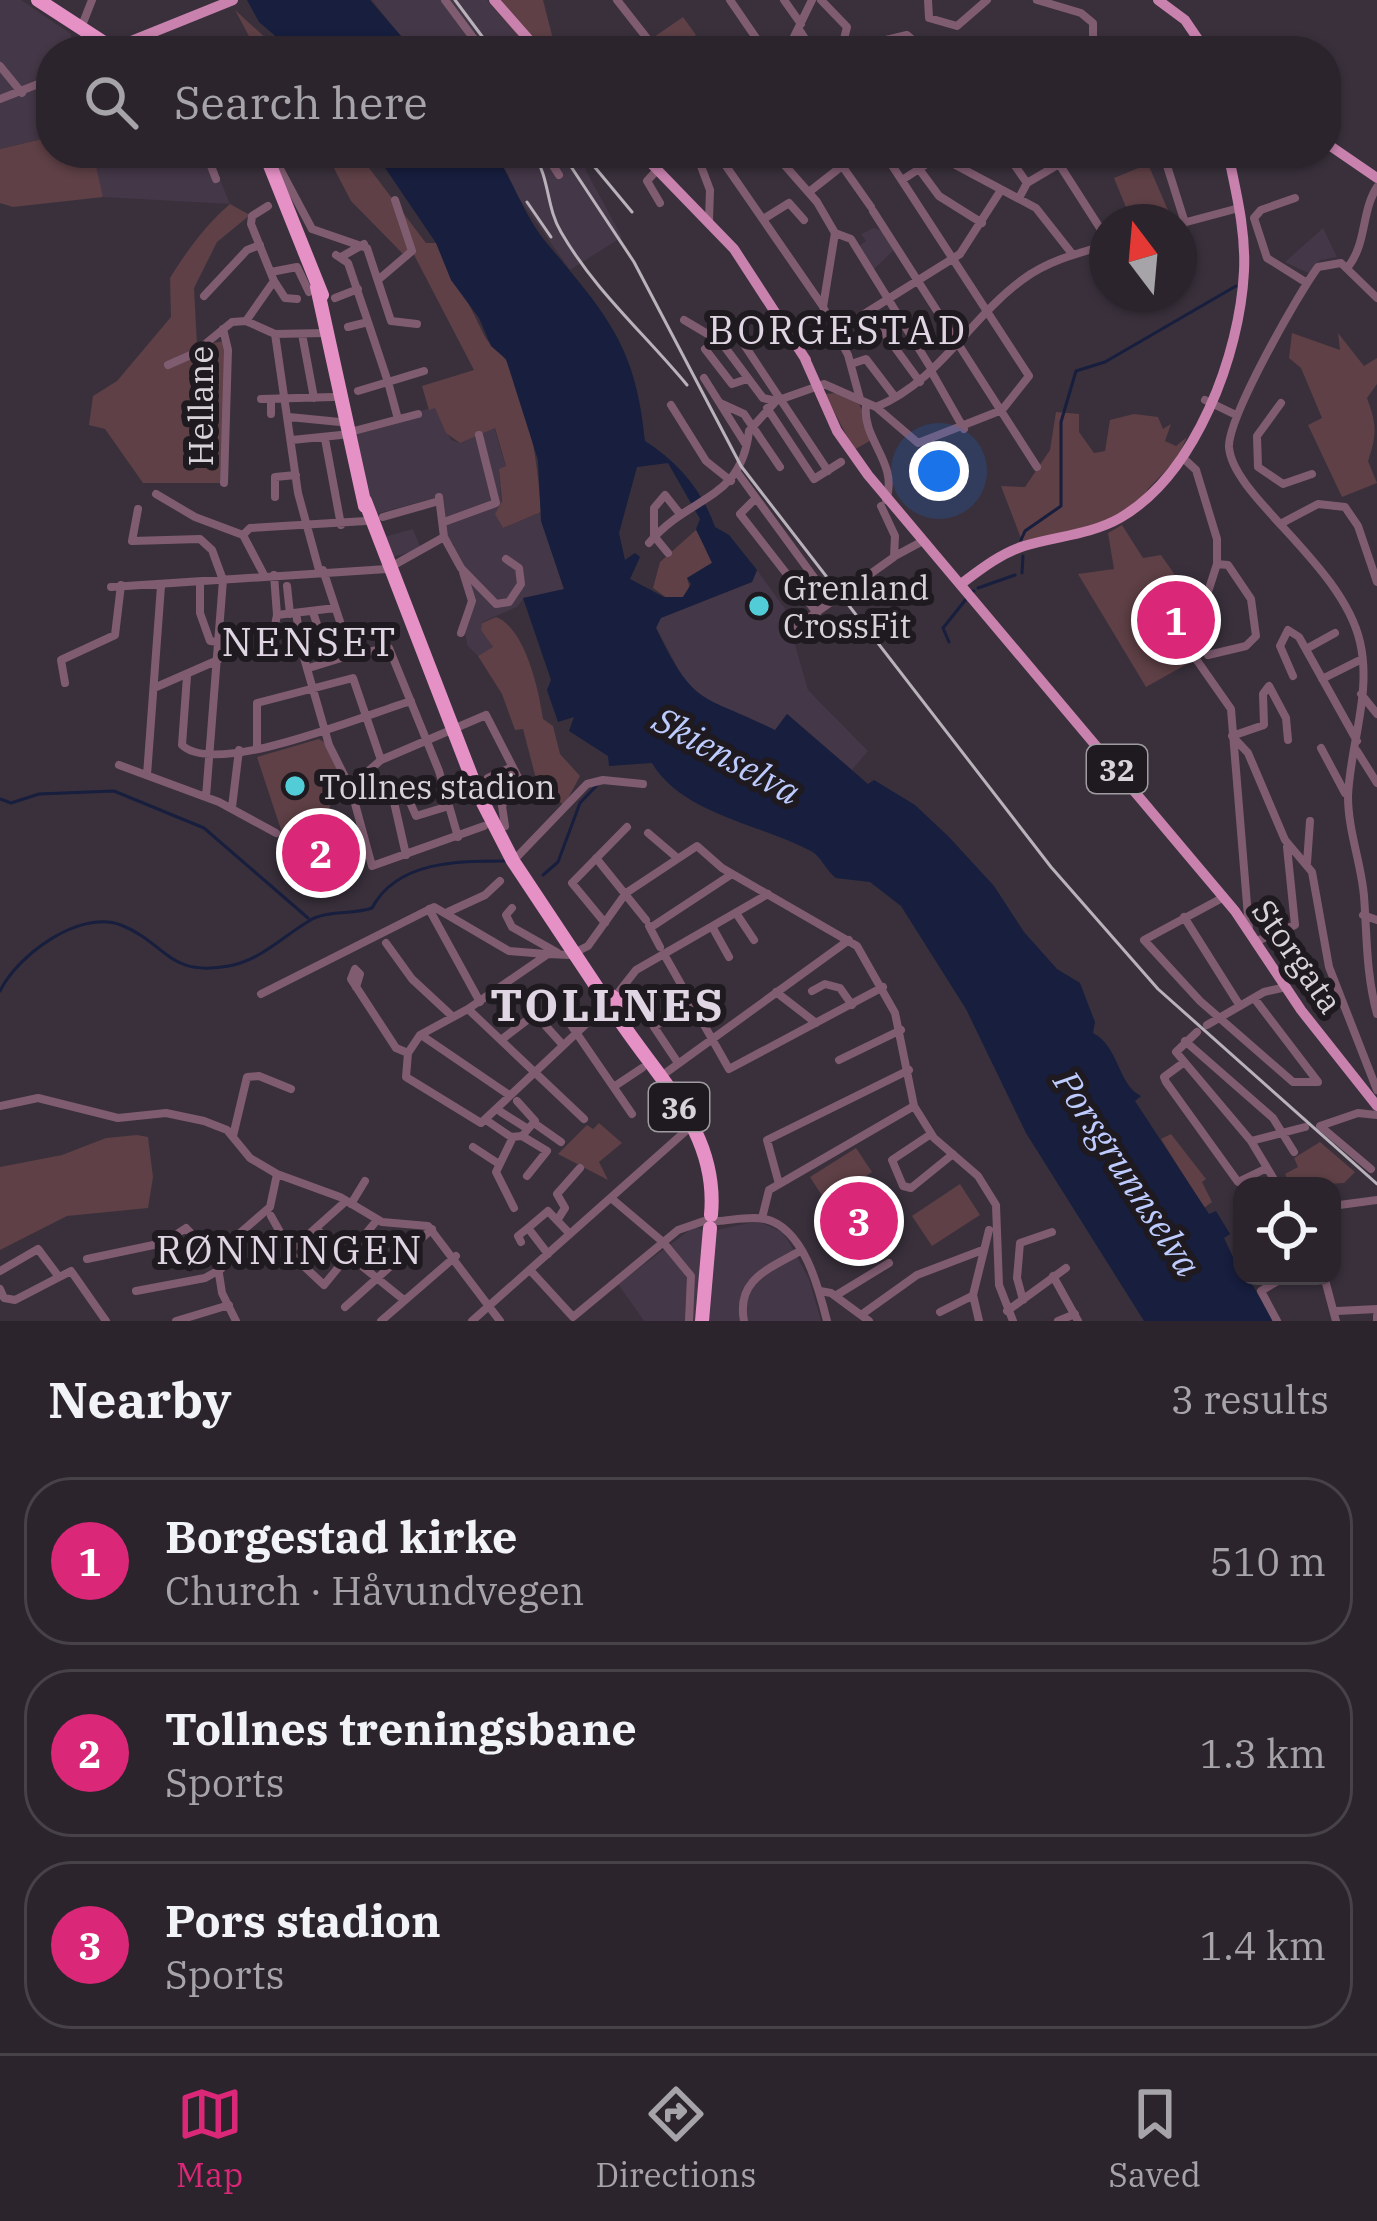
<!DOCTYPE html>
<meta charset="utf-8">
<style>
:root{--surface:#2b242c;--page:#373038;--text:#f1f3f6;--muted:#a6a4a9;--line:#474148;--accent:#db2777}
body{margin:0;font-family:"IBM Plex Serif",serif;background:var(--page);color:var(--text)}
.controls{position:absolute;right:36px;bottom:36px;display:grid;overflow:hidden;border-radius:24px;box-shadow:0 3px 9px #0004}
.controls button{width:108px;height:108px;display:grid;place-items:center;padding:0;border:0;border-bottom:3px solid var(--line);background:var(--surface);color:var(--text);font:60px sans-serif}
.compass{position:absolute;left:1089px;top:204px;width:108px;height:108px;border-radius:50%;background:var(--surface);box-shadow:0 3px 9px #0004;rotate:344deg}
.you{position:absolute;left:939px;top:471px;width:42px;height:42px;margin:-30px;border:9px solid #fff;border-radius:50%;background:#1a73e8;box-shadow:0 0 0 18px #1a73e833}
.badge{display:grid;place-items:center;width:78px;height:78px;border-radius:50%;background:var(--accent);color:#fff;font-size:39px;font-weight:700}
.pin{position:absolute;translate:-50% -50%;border:6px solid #fff;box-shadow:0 3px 12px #0006}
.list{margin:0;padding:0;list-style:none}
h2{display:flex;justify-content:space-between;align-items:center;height:156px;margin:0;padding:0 48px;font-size:51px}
h2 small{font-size:39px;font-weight:400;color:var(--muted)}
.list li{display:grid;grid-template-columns:78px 1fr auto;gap:36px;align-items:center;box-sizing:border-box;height:168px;margin:0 24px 24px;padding:0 24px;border:3px solid var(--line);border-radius:48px}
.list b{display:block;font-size:45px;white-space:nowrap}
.list p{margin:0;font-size:39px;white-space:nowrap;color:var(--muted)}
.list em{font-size:39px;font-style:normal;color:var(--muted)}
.icon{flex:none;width:66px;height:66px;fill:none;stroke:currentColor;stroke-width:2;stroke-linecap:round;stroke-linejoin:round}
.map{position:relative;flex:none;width:1377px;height:1321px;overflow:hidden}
.search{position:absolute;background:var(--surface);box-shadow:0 3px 9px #0004;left:36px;right:36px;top:36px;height:132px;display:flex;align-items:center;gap:30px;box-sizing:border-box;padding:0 42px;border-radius:48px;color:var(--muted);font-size:45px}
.sheet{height:732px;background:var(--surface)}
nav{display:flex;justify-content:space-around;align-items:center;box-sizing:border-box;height:168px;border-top:3px solid var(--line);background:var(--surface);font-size:33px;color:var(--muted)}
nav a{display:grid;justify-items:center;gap:6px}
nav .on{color:var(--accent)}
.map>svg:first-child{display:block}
.built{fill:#443747}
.green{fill:#5e4046}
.water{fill:#171e3e;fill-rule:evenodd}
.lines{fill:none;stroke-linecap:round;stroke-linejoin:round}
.stream{stroke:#171e3e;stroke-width:3}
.minor{stroke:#805c71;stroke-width:8}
.major{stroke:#c982ae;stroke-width:10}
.highway{stroke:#e691c6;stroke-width:14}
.rail{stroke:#b9b2ba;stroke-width:3}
.poi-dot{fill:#52ccd6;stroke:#1e1a1f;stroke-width:4.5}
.labels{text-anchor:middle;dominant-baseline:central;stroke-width:12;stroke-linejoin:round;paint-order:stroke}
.shield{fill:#1e1a1f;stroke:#a09ba1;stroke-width:3}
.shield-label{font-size:30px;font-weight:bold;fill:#d8d2d9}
.street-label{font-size:33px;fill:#d8d2d9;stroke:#1e1a1f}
.poi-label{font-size:33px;fill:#d8d2d9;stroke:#1e1a1f;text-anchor:start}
.water-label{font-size:36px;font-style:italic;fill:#bdcbfe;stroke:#1e1a1f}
.quarter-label{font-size:39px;letter-spacing:3px;fill:#e0d5e3;stroke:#1e1a1f}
.district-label{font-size:45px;font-weight:bold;letter-spacing:3px;fill:#e0d5e3;stroke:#1e1a1f}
</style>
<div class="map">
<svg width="1377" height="1321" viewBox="0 0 1377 1321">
<rect width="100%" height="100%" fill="#39303b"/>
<path class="built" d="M0 0H21L71 34 72 51H51V145L45 138 0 149Z
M372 0H487L530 51H412Z
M209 153 230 204 103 197 94 172 93 153Z
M496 153H601L585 169 622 237 570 270 506 180 509 176Z
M874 228 883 231 894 250 873 270 859 246 866 241 861 234Z
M1323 228 1337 257 1320 260 1308 273 1285 262Z
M435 407 451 440 460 443 494 427 506 467 499 470 503 528 541 512 564 590 524 598 517 607 482 622 493 648 478 656 467 645 464 623 472 604 452 551 454 545 444 537 438 497 372 515 351 430Z
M413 529 421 549 393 557 384 537Z
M757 570 799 628 792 634 808 690 868 751 852 770 787 714 776 731 700 699 685 682 656 627 661 617 752 582Z
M758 1221 782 1232 789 1242 809 1279 821 1321H706L717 1230Z
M695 1226 704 1231 697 1321H644L618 1284Z"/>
<path class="green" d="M493 0H543L556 51H530L490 3Z
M235 10 269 41 280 38 293 51H257Z
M683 17 696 35 675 51H664L654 37Z
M46 138 51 153H93L103 197 13 207 0 203V149Z
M326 153H367L363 160 426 243H436C453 274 469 303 484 335 490 347 502 353 508 363 530 408 538 463 541 512L503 528 495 514 502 501 499 469 506 466 495 428 460 443 446 433 435 408 429 410 422 386 474 370 412 251 403 254 351 201Z
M1148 164 1171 217 1132 222 1114 178Z
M230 204 250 215 217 242 194 288 197 345 226 341 220 483H143L105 429 89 425 93 396 117 381 171 317 170 278C186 252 207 223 230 204Z
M1292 333 1340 350 1338 333 1364 366 1377 358V384L1367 398C1377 425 1377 435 1368 461L1377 483 1342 497 1308 425 1322 418 1301 368 1289 358Z
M838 393 859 403 873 439 854 450 825 394Z
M1056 412 1079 414V432L1094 453 1105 451 1110 420 1134 414 1158 417 1163 429 1171 424 1165 441 1176 446 1187 437 1176 460 1147 490 1151 495 1109 523 1024 546 1001 486 1025 487 1050 450Z
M1122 525 1143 558 1161 555 1201 612 1196 659 1146 687 1078 574 1114 569 1108 533Z
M696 530 713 562 687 578 690 589 683 597 667 598 653 588 660 562Z
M496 617C525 628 539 690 543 719L553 726 560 754 580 776 564 806 535 775 523 729 515 730 502 694 478 656 493 647 481 630 482 623Z
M319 739 329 745 350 787 332 797 329 810 349 878 305 890 278 869 285 842 257 757Z
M599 1123 622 1143 599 1162 608 1180 558 1154 587 1125 593 1129Z
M1171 1134 1206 1179 1202 1182 1212 1202 1204 1208 1161 1139Z
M137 1135 148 1137 153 1177 148 1208 67 1216 0 1250V1167L62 1155 106 1138Z
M1320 1142 1355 1172 1344 1183 1291 1186 1285 1174 1298 1167 1294 1158Z
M856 1148 872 1172 826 1202 810 1177Z
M960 1184 980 1215 932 1246 912 1216Z
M873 1188 895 1221 845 1255 823 1221Z"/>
<path class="water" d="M247 0H370L414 51H293L259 22Z
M375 153H494C514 181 523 214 545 241 605 313 636 344 645 441 678 462 702 490 715 527L729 535 757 570 752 582 661 618 656 628C695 709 701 693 775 730L787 714 868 784 874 780 915 805 949 837 994 886 1024 932 1057 969 1080 983 1095 1022 1093 1033C1119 1046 1118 1085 1141 1096L1135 1101 1209 1214 1216 1211 1230 1234 1224 1238 1242 1276H1247L1274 1321H1144L1026 1133 966 1009 901 906 870 882 836 878C825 870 822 857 811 851 760 824 682 814 652 763L609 766 608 756 569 731 574 717 558 722 547 690 551 680 523 598 564 589 541 521 538 460 506 359 491 346 479 318 451 280 436 243ZM668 463 700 519 696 529 712 563 687 578 691 584 683 597H664L630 579 640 557 635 553 625 560 619 533 637 467Z"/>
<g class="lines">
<path class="stream" d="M1021 540 1025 531 1061 506V422L1076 371 1105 362 1236 286
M1022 573 1023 556
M978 588 1015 575
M973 591H974
M949 642 943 628 967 598
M0 799 11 803 39 794 114 791 204 828 308 918
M543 875 558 862 580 803 599 783
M0 991C17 956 79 909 121 925 168 944 167 977 229 966 261 960 282 937 309 921 326 910 352 915 372 908 397 861 457 861 504 861"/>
<path class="minor" d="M445 0 483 51
M617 0 657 51
M730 0 765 51
M784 0 801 24
M821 0 847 27 841 51
M928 0 929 18 957 26 987 0
M1037 0 1081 13 1093 23V41L1061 51
M81 28 92 0
M800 31 813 51
M787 51 812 0
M886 51V40L907 35 926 51
M1047 51 1051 41
M0 66 22 93
M0 99 51 79
M206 153 216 179
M545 153 559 175
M696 153 710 190 709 220
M717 153 822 305
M774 153 817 202 835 233
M833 153 871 207
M933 153 1036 208 1073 255
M1006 153 1027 183
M1052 153 1107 239
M1163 153 1185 223
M272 154 312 229 367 248 391 321 417 324
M919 169 939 196 982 223
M657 170 647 181 660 203
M902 180 936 158
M809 192 842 166
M1019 198 1027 183 1059 164
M1295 198 1261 210 1254 218 1267 258 1307 283
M873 211 1037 467
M765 218 789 203 804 220
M1179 224 1239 208
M336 255 348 263 368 322
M341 257 364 244
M1348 267C1367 243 1361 212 1377 187
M271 272 297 267 309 292
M378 280 412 251 395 200
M274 281 285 298 297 299
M204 296 247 250 260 245
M335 298 358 289
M1377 298 1341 263 1318 267C1298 294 1228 417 1229 447 1232 496 1342 564 1360 642 1372 693 1350 746 1348 796 1348 831 1361 862 1364 896 1367 937 1366 973 1377 1014
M869 312 920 382
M684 320 721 342 763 398 776 401 824 384 876 407C938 382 969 319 1022 280 1047 261 1078 253 1107 245
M246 321 274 281 251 224 252 216 268 206
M348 327 368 322 388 382 358 391
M223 329 228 350 224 483
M837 331 960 254 1001 190
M275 334 298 493 319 570
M302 334 314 398
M741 340 828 471
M705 349 732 384 747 379
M851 364 866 359 895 397
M168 365 193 354 232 322 246 321 275 334 325 333
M931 371 964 429
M704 378 746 445
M261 399 334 397
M271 399V414
M860 399 848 355 823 307 835 233 851 239 932 370
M1205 400 1236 415
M720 403 744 414 780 467
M1281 403 1257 436 1258 467 1283 484 1312 474
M671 405 706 461 731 481
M866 406C862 440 899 463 886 500
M876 407 918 443 1002 410 1029 376 884 153
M767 408 814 479 841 462
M289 417 340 422
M398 419 388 382 424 371
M350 432 418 414
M325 439 341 525
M292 440 341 435
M1182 457 1196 470 1217 539V564L1196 629V659L1231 709 1249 929
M737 472 832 602
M156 494 195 517 243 535
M275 497V477L296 475
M756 498 740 514 817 613
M138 509 132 541 200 539 212 550 223 580 206 797
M383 517 439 501
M444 522 496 503 479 435
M1282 523 1318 504 1345 507 1358 526 1377 582
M243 535 250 528 366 521
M243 535 263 573
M444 537 461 568 496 604 509 602 521 584 519 568 506 559
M649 543C690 494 741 502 749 431L776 401
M668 553 654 536V508L665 495 680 514
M895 556 921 542
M323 570 351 655 389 648 439 771 458 837
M274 575 277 615 335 608
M200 583V613L210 641 219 642
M287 586 290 614
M111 587 387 569 444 537 439 497
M313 612 321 637
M296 614 302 645
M789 632 894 557 895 536 881 506
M461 633 472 601 463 572
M1306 649 1335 633
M270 651 277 615
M1208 655 1246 646 1256 636 1251 599 1228 565 1217 564
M304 658 329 745 351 789 372 866 484 826
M312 667 351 655
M187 676 182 745C216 778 365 715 411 701
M1293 676 1280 646 1288 630 1299 637 1357 741
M1322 679 1362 659
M65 683 61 660 115 635 121 585
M154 688 218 660
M1361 694 1377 714
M1288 740 1286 718 1269 686 1263 694 1264 725 1232 736 1248 753 1285 840 1312 872 1329 967 1377 1090
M1321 748 1345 793
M257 749V703L353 678 381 760
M1357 751 1377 783
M119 765 219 802 276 833
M147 775 161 586
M488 778 510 768
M389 780 406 855
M350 787 381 760 486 715 521 783
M409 800 416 816 449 806
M232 807 239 750
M505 826 502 806 517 779
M648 833 675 856
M596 858 646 920
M514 860 587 784 603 780 643 784
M1307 863 1310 821
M1224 897 1144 940 1200 1001 1293 1082H1318L1254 998
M512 908 506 915 512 927 558 953
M429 909 480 1002
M448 912 485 895 500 881
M1363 915 1377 920
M738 916 754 940
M1184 917 1240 1006
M605 923 572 883 627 827
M649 926 660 947
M650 928 732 874
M714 930 729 957
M1257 941 1295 925 1287 847
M386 943 412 979 453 1017
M665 956 729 1069 883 987
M356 987 360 974 355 969 351 979 396 1048 408 1053 420 1035 468 1009
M812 991 825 984 840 988 852 1005
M776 992 816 1023
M549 993 632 1114
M261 994 434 907 509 951 546 954
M614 998 636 970 768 894
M1207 1025 1264 992 1286 987
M1197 1032 1176 1052 1251 1141 1278 1186
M424 1037 509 1095
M501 1040 535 1014 562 1044
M1185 1041 1273 1118 1294 1152
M408 1053 406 1077 481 1123 602 1009
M839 1060 901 1030
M678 1063 654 1027 707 993
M1183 1063 1164 1077 1166 1082 1238 1182 1267 1168
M660 1077 849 940
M615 1086 642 1068
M0 1106 38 1098 118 1118 166 1113 204 1121 227 1130 250 1158 277 1174 340 1197 382 1222 428 1226 500 1321
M501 1112 528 1129
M584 1119 468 1009 548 954 570 955 588 946 626 893 697 846 722 868 857 946 895 1013 914 1106 934 1138 978 1176 996 1205 999 1285 1013 1321
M486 1120 511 1137 522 1136 535 1121 517 1101
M534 1123 561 1142
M931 1134 892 1160 903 1186 911 1188 953 1154
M233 1136 247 1077 259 1076 291 1089
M522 1136 547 1151 527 1176
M513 1137 496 1172 514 1208
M1251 1141 1305 1127
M473 1147 499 1164
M1371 1169 1320 1126 1358 1113 1377 1115
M779 1184 767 1140 909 1070
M611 1198 663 1242 691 1276 689 1321
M351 1204 365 1181
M1332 1206 1377 1200
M271 1216 294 1257 324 1285 377 1220
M762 1218 769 1190 914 1106
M558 1219 565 1208 557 1194 580 1168
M718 1221C733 1220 751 1216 765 1219 804 1228 819 1289 827 1321
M316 1229 404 1300
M240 1233 270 1207 277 1174
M521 1242 518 1236 528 1228
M290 1251 346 1201
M548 1254 528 1228 548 1211 570 1234
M1240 1256 1242 1254
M87 1259 163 1243 186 1228 217 1261 222 1293 236 1321
M530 1270 573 1317 678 1230 704 1221
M0 1271 38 1249 59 1277
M1053 1276 1078 1321
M1324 1276 1336 1321
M0 1289 4 1298 15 1300 71 1271 106 1321
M136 1291 205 1278 221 1269
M820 1291 831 1293 869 1321
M835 1296 889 1263
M1023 1300 1017 1278 1020 1243 1052 1232
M345 1307 432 1229
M1007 1311 1066 1268
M1337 1311 1377 1309
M940 1312 972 1296
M861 1315 917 1275 980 1251
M176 1321 229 1305
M381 1321 456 1256
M472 1321 688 1129
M744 1321C736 1279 769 1269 800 1251
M979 1321 973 1295 989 1230
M1058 1321 1075 1314
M1277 1321 1261 1291 1286 1276
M1377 1321V1316"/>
<path class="major" d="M494 0 539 51
M1158 0 1185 20 1206 51
M114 48 233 0
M1326 143 1377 178
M641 153 734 249 806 360
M805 359 837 431 868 475 1235 911 1301 1010 1377 1106
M961 584C981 569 1000 554 1024 546 1056 536 1090 535 1120 518 1196 474 1240 354 1244 271 1246 231 1236 192 1228 153"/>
<path class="highway" d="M38 0 112 48
M265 153 322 295
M317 287 365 506
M365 501 477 791 513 861 604 998
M601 1004a8 8 0 1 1 16 0a8 8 0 1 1-16 0Z
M613 1010C656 1078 719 1130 711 1215
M702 1321 710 1228"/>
<path class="rail" d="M455 0 493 51
M533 153C550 178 546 207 561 232 595 291 644 333 687 385
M562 153 634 262 741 466 1051 867 1158 989 1377 1184
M583 153 632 212
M527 202 551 237"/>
</g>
<g class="poi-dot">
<circle cx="759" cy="606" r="12"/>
<circle cx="295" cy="786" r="12"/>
</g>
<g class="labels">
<g class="shield">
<rect x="1087" y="745" width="60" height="48" rx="9"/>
<rect x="649" y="1083" width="60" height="48" rx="9"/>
</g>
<g class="shield-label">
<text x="1117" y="769">32</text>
<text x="679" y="1107">36</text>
</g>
<g class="street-label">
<text transform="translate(200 406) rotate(-90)">Hellane</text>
<text transform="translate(1298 956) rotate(55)">Storgata</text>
</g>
<g class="poi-label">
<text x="783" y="587">Grenland<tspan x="783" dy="38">CrossFit</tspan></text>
<text x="319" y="786">Tollnes stadion</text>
</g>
<g class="water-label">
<text transform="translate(727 755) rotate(29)">Skienselva</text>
<text transform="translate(1128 1173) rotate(57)">Porsgrunnselva</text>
</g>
<g class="quarter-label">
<text x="838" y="329">BORGESTAD</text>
<text x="310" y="641">NENSET</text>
<text x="290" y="1249">RØNNINGEN</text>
</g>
<g class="district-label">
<text x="608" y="1004">TOLLNES</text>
</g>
</g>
</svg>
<div class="controls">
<button><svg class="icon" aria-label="locate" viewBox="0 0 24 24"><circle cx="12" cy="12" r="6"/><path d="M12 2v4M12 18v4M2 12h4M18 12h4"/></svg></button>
</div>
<svg class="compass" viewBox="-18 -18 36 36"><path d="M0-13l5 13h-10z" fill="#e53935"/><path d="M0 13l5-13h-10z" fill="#a6a4a9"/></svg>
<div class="you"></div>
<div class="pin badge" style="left:1176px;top:620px">1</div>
<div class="pin badge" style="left:321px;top:853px">2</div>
<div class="pin badge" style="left:859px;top:1221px">3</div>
<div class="search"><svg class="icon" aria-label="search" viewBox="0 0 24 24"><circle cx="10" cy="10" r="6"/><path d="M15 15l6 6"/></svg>Search here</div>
</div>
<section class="sheet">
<h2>Nearby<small>3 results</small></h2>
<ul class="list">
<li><span class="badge">1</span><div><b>Borgestad kirke</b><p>Church · Håvundvegen</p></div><em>510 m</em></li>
<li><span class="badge">2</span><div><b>Tollnes treningsbane</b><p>Sports</p></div><em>1.3 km</em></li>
<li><span class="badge">3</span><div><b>Pors stadion</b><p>Sports</p></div><em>1.4 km</em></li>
</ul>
</section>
<nav>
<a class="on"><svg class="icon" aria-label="map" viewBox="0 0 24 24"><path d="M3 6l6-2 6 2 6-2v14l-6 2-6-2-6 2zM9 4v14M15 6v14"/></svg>Map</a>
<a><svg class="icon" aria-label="directions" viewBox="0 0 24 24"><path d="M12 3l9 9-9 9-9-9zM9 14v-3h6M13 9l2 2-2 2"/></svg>Directions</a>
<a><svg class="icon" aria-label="saved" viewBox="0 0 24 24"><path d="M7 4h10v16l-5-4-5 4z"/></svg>Saved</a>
</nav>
